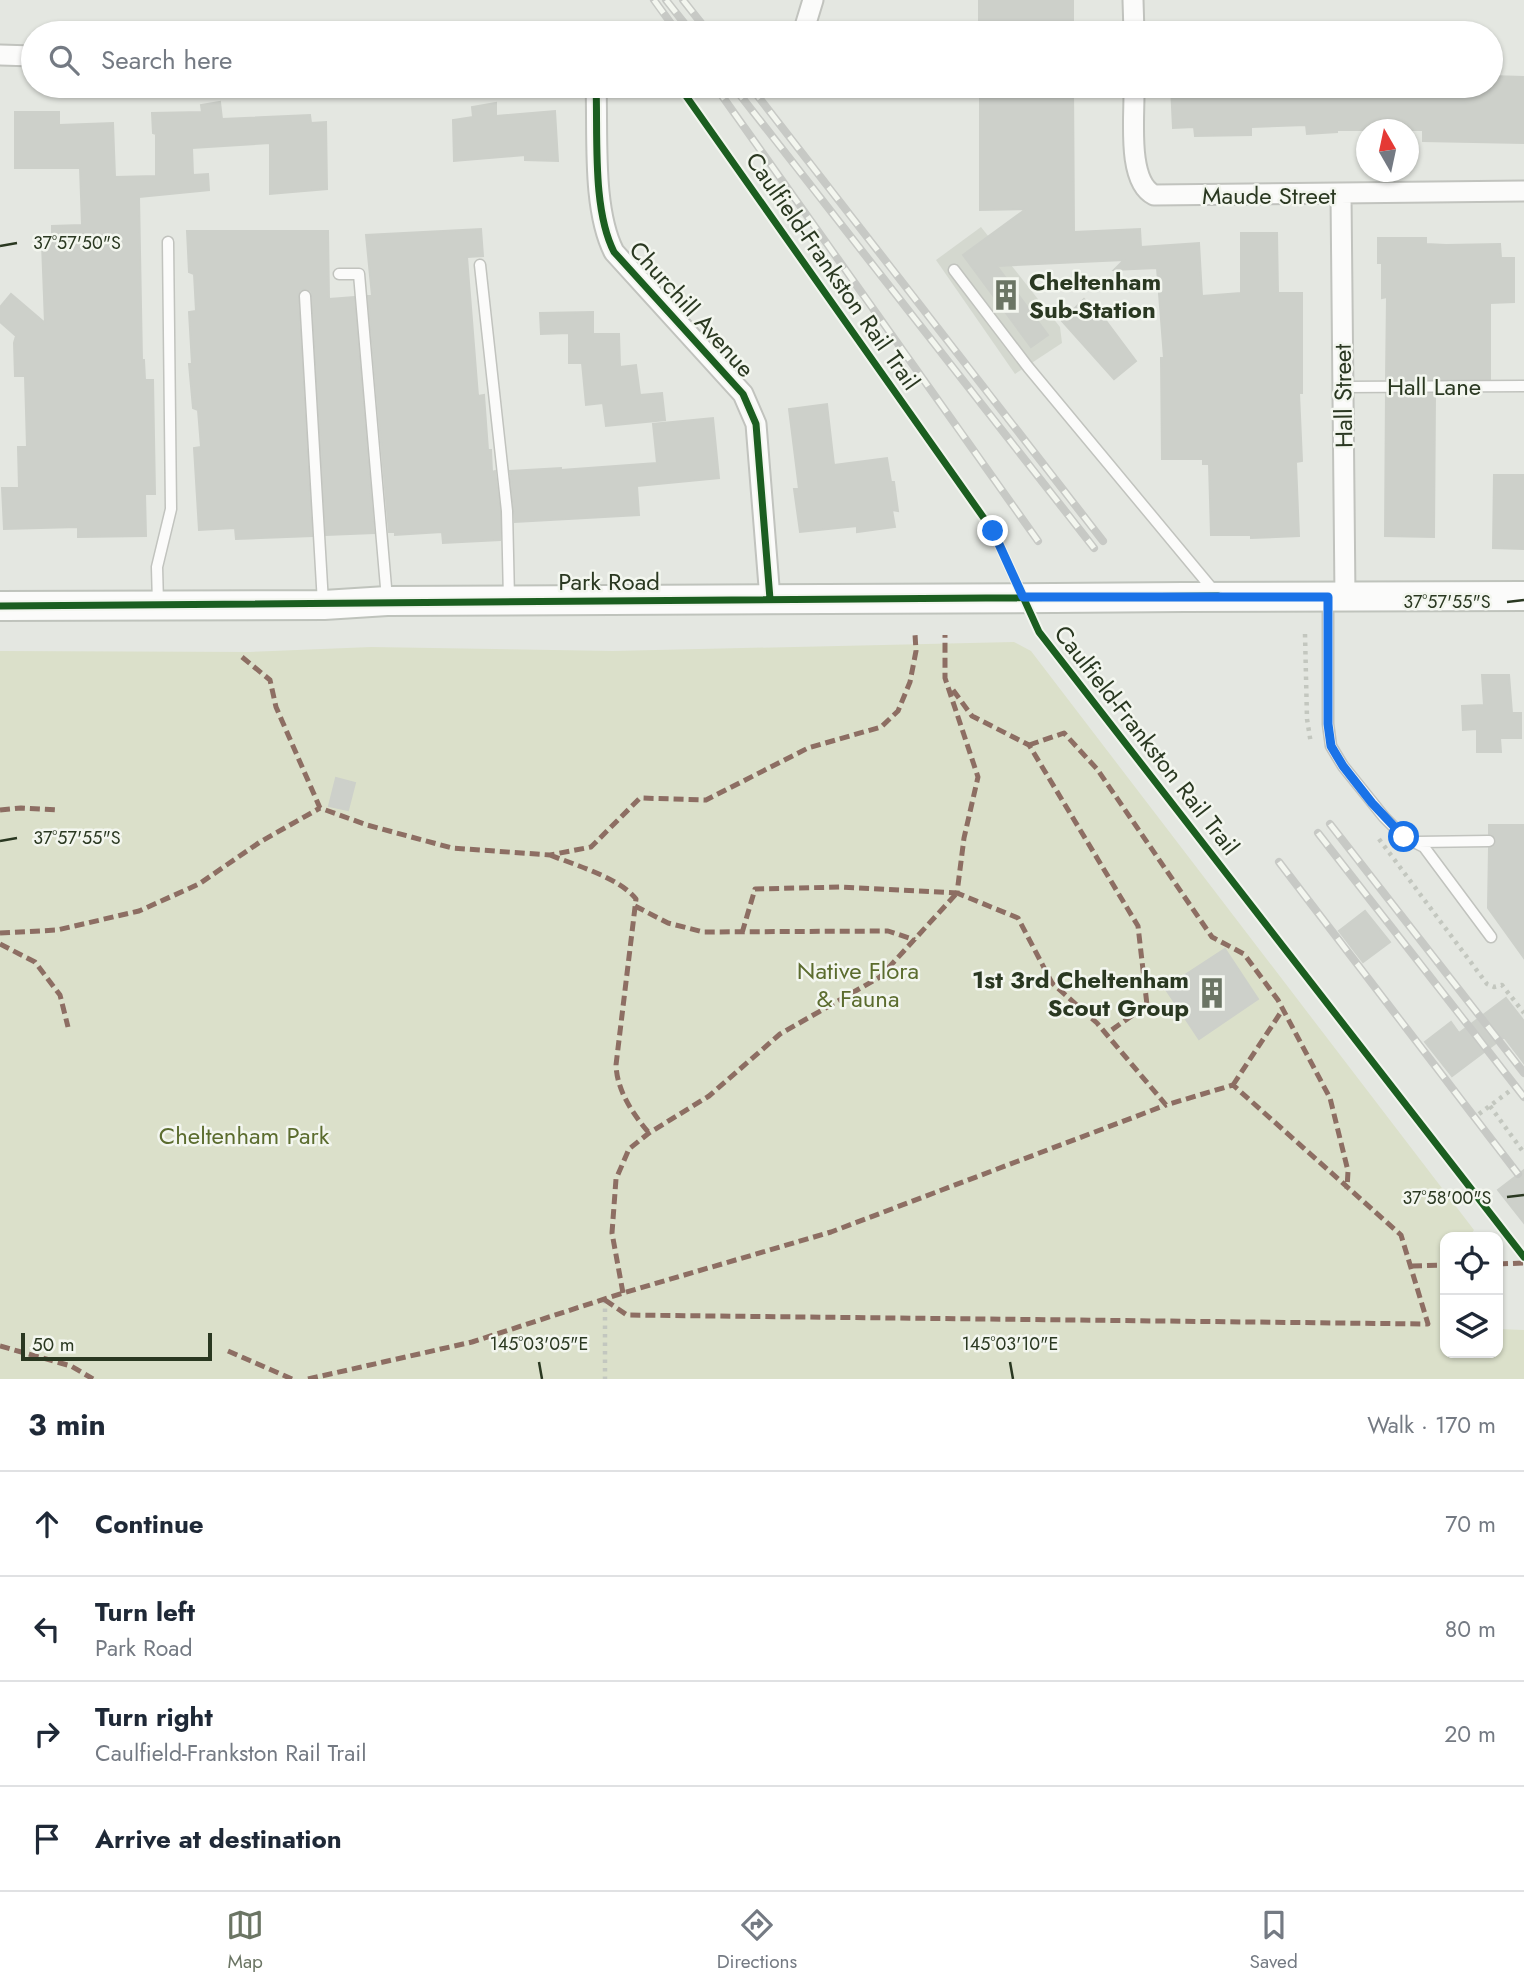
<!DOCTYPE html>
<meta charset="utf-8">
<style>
:root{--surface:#fff;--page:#f2f2f3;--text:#1f2937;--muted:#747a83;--line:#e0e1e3;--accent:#6b7564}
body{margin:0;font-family:Jost,sans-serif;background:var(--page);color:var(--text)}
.controls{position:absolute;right:21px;bottom:21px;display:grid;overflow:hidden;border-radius:14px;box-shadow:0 2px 5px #0004}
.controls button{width:63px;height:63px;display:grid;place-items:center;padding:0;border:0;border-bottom:2px solid var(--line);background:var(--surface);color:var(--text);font:35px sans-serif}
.compass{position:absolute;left:1356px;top:119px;width:63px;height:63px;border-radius:50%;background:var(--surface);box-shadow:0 2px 5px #0004;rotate:351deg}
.scale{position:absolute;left:21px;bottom:18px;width:191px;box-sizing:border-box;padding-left:7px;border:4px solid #2a3821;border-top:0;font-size:19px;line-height:24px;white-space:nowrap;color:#2a3821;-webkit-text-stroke:5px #f3f6ef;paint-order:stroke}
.stop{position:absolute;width:21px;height:21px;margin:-16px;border:5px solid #1a73e8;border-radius:50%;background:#fff}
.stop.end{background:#1a73e8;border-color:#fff;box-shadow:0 2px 7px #0008}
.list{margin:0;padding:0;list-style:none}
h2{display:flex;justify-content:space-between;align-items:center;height:91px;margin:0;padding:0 28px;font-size:30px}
h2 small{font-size:23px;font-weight:400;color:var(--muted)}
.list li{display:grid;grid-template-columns:46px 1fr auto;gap:21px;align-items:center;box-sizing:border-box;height:105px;padding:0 28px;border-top:2px solid var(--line)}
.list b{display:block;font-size:26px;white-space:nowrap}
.list p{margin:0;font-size:23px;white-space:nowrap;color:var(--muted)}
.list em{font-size:23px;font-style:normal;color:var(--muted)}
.icon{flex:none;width:38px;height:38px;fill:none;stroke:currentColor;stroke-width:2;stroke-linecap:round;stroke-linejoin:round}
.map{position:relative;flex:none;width:1524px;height:1379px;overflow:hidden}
.search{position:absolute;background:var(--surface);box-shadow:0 2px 5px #0004;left:21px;right:21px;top:21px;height:77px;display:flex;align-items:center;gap:18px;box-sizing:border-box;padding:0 24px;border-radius:38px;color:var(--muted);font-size:26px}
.sheet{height:511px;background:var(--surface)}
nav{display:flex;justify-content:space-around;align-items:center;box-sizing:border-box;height:98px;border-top:2px solid var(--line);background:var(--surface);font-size:19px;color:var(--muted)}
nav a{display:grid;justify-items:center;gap:4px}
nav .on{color:var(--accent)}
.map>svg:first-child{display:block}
.built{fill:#d4d8cf}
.green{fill:#dbe0ca}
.building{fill:#cdd0ca;stroke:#cdd0ca;stroke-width:2}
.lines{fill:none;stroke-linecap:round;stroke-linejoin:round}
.lane-casing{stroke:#c1c3be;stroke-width:13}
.street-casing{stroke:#c1c3be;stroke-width:23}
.secondary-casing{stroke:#bfc3bc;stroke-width:32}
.path{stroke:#c3c7bf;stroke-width:4.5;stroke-dasharray:3.5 5;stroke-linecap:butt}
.lane{stroke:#fbfbfa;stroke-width:10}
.street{stroke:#fbfbfa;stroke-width:19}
.secondary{stroke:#fbfbfa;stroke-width:28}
.rail-casing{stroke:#c7c9c5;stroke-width:8}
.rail{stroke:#f3f6ef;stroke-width:5;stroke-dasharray:16;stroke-linecap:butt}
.secondary-bridge-casing{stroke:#bfc3bc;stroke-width:32;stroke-linecap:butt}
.secondary-bridge{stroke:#fbfbfa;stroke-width:28}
.quiet{stroke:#8d6e63;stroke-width:5;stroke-dasharray:10 5;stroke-linecap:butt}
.cycleway-casing{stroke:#f3f6ef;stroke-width:11}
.cycleway{stroke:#1b5e20;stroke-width:7}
.route{stroke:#1a73e8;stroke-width:9}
.ticks{fill:none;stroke:#2a3821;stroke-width:2.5}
.labels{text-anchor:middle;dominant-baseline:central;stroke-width:5;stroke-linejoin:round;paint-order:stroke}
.street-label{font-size:24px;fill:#2a3821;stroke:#f3f6ef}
.poi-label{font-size:24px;font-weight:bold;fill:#2a3821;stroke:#f3f6ef;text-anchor:start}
.park-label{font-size:24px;fill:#5b6c2e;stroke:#f3f6ef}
.ticks-label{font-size:18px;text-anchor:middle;fill:#2a3821;stroke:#f3f6ef;stroke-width:5;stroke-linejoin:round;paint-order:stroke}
</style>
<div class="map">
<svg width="1524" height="1379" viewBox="0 0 1524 1379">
<rect width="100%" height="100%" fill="#e4e7e1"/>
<path class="built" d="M981 227 1060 327 1062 343 1015 374 936 260Z"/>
<path class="green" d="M1014 642 1031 651 1474 1230 1469 1237H1445V1353H1498V1329L1524 1330V1379H0V651L250 652 371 647 613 651Z"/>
<path class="building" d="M979 0H1073V33H979Z
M1491 76 1524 77V143L1423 141V130H1337V132L1307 134 1306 125 1251 127V135L1195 136 1194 127 1173 128 1171 86H1335V88L1491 86Z
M980 86H1073L1074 232 1140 229 1141 247 1199 243 1202 296 1241 293V233H1277L1278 293H1302V393H1299L1302 461 1296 462 1299 536 1251 538V535H1211L1209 464H1203V459H1162L1161 358H1164L1157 268 1114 270 1124 260 997 266 1048 335 1031 347 963 255 1026 209 980 210Z
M220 102 222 119 310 115 311 123 326 122 327 189 270 194V143L192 148 193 175 208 174 209 190 139 197 142 360H144L145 380H153L155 494H145L146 536 78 537V527L4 529 2 488H19L18 447H27L25 376H15L14 343 16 336 0 322V307L11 294 45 323 42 244 52 240V226L82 225 80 168H15V112H59V125L113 123 115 177 156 176V134L153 133 152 113 202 112 201 105Z
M496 103V116L555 111 558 161 525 160V155L454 161 453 120 473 117 472 107Z
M481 229 483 256 467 257 478 396 484 395 488 450H491L492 472 495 471 500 511V540L443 543 442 532 395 535V532H389L368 296H372L366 235Z
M187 231H328L329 299 354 297 374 533 326 535 312 296 311 291 305 289 300 290 298 296 312 536 236 539 235 528 199 530 194 448 201 447 198 410 193 408 189 364H192L189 312 196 311 194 274 189 272Z
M1378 238H1426V244L1446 245 1500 244 1501 258H1514V302L1490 303V379H1386L1387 297 1382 298V263H1378Z
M1084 299 1106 321 1136 361 1114 379 1062 321Z
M593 312V334H619L620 367 636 365 640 395 662 393 665 420 606 426 603 403 586 405 582 363H569V333L541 334 540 313Z
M1386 394H1435L1434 537 1385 536Z
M827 404 834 465 887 458 891 482H894L898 511 892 510 895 527 857 532V526L800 532 794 489H799L789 409Z
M713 418 719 478 637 486 639 515 515 522 510 471 561 468V470L657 463 653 424Z
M1494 475H1524V549L1493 548Z
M1482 675H1509L1512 713H1521V738H1500L1501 752H1477V729L1463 730 1462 706 1484 705Z
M336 778 355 783 348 810 329 806Z
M1489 825H1524V958L1488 908 1489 848 1493 847 1496 842 1495 837 1489 834Z
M1365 911 1390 942 1363 962 1339 931Z
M1225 949 1258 999 1199 1039 1165 988Z
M1506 998 1524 1021V1063L1504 1037 1452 1076 1425 1042 1451 1022 1459 1033Z
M1524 1170V1223L1498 1190Z"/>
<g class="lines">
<defs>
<path id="lane" d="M480 265 507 511 509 599
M954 270 1028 367 1214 591
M339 274H359L387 599
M305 296 323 603
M1344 387 1524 386
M1328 601V724L1331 746 1343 766 1384 817 1404 837 1424 847 1491 937
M158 604 157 567 171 509 168 242
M1418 842 1489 841"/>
<path id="street" d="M1133 0 1134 33
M803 33 813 0
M0 55 33 56
M596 86C598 135 592 209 614 252L743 394 756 424 770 599
M1134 86C1135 114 1126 181 1154 195L1524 191
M1341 195 1345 597"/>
<path id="secondary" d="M1184 597 1524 596
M0 606 324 605 387 601 1054 598"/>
</defs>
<use href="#lane" class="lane-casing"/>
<use href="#street" class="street-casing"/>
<use href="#secondary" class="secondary-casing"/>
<path class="path" d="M1305 634 1307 719 1311 744
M1379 839 1487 984 1494 987 1502 985 1524 1013
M1490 1106 1524 1153
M1479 1114 1511 1090
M605 1300V1379"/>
<use href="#lane" class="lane"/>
<use href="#street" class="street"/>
<use href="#secondary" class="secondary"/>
<defs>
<path id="rail" d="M654 0 678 33
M666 0 692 33
M683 0 709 33
M715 86 1038 541
M733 86 1094 548
M750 86 1103 541
M1330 824 1524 1073
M1318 833 1524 1097
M1279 862 1518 1174"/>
</defs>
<use href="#rail" class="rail-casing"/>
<use href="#rail" class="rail"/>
<defs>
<path id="secondary-bridge" d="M1054 598 1184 597"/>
</defs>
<use href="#secondary-bridge" class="secondary-bridge-casing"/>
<use href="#secondary-bridge" class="secondary-bridge"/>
<path class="quiet" d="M242 657 270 680 276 707 320 808 367 825 452 848 550 855 591 847 640 798 706 800 808 748 881 727 898 711 910 682 916 651 915 634
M953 690 972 716 1029 745 1138 926 1147 1005 1106 1034
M1029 745 1064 733 1097 769 1212 937 1244 954 1278 1000 1330 1098 1348 1171 1347 1189
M0 810 21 808 58 810
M550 855C575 865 620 878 636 899L616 1065C617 1091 633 1114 649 1133
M635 906 668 923 703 932 888 931 915 940
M0 933 57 930 139 911 199 884 260 842 320 808
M742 933 755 889 841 887 957 893
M0 944 35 962 60 995 68 1027
M1233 1085 1283 1009
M1498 1264 1524 1263
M1412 1266 1445 1265
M623 1293 612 1233 616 1179 629 1149 649 1133 709 1096 780 1034 880 977 957 893
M605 1300 627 1315 1428 1324 1401 1235 1233 1085 1166 1105 1097 1023 1052 983 1018 918 957 893 964 838 978 777 945 678V635
M0 1346 71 1366 93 1379
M228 1351 292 1379
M308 1379 472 1342 623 1293 831 1232 1166 1105"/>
<defs>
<path id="cycleway" d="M596 86C598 135 592 209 614 252L743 394 756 424 770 599
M679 86 993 531 1039 632 1524 1257
M0 606 1218 596"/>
</defs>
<use href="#cycleway" class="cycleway-casing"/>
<use href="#cycleway" class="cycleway"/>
</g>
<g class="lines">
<path class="route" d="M993 531 1023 597H1328V724L1331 746 1343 766 1372 803 1404 837"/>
</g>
<path class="ticks" d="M0 246 17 243M1507 602 1524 600M0 841 17 838M1507 1197 1524 1195M539 1362 542 1379M1010 1362 1013 1379"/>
<defs>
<symbol id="building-bare" viewBox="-9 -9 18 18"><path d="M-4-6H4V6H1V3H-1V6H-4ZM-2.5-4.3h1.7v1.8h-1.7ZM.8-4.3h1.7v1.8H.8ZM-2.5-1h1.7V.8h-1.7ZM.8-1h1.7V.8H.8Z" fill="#6b7564" stroke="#f3f6ef" stroke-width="2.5" paint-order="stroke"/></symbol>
</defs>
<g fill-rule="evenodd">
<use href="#building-bare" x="984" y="273" width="44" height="44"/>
<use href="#building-bare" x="1190" y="971" width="44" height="44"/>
</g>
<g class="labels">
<g class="street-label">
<text x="1269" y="195">Maude Street</text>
<text transform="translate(833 271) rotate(55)">Caulfield-Frankston Rail Trail</text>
<text transform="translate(692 309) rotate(48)">Churchill Avenue</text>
<text x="1434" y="386">Hall Lane</text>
<text transform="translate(1343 396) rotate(-91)">Hall Street</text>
<text x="609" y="581">Park Road</text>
<text transform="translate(1147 740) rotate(52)">Caulfield-Frankston Rail Trail</text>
</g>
<g class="poi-label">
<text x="1029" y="281">Cheltenham<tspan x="1029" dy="28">Sub-Station</tspan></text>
<text x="1189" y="979" text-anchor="end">1st 3rd Cheltenham<tspan x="1189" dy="28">Scout Group</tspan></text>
</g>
<g class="park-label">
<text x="858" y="970">Native Flora<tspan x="858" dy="28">&amp; Fauna</tspan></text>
<text x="244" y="1135">Cheltenham Park</text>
</g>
</g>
<g class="ticks-label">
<text x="77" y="249">37°57'50"S</text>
<text x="1447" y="608">37°57'55"S</text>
<text x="77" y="844">37°57'55"S</text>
<text x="1447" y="1204">37°58'00"S</text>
<text x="539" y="1350">145°03'05"E</text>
<text x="1010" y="1350">145°03'10"E</text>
</g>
</svg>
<div class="controls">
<button><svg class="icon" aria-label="locate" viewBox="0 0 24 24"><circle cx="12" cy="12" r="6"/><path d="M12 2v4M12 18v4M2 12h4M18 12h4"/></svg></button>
<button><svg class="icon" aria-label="layers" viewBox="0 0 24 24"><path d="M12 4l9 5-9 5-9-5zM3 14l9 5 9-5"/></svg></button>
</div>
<svg class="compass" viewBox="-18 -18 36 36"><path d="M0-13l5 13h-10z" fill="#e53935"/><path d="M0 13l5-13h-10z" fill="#747a83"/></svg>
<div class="scale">50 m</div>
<div class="stop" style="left:1404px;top:837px"></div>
<div class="stop end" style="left:993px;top:531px"></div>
<div class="search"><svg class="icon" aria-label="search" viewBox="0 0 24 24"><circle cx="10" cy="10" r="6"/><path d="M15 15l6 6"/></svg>Search here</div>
</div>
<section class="sheet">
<h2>3 min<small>Walk · 170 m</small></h2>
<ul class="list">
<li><svg class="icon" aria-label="ahead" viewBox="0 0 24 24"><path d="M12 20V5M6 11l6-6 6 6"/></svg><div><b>Continue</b></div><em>70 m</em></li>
<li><svg class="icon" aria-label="left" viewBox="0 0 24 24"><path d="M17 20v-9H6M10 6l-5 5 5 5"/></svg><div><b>Turn left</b><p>Park Road</p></div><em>80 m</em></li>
<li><svg class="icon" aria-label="right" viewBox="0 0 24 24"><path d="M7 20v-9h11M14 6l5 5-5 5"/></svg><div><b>Turn right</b><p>Caulfield-Frankston Rail Trail</p></div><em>20 m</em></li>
<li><svg class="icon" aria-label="arrive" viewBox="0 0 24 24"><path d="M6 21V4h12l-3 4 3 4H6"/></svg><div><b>Arrive at destination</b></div></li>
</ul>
</section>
<nav>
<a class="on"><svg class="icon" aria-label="map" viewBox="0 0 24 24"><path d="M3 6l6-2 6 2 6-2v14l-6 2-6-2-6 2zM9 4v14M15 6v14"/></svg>Map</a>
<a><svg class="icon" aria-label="directions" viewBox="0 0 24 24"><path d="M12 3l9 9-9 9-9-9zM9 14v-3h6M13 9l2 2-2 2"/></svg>Directions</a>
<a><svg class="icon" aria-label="saved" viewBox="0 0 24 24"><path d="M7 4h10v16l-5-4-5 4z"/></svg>Saved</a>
</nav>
